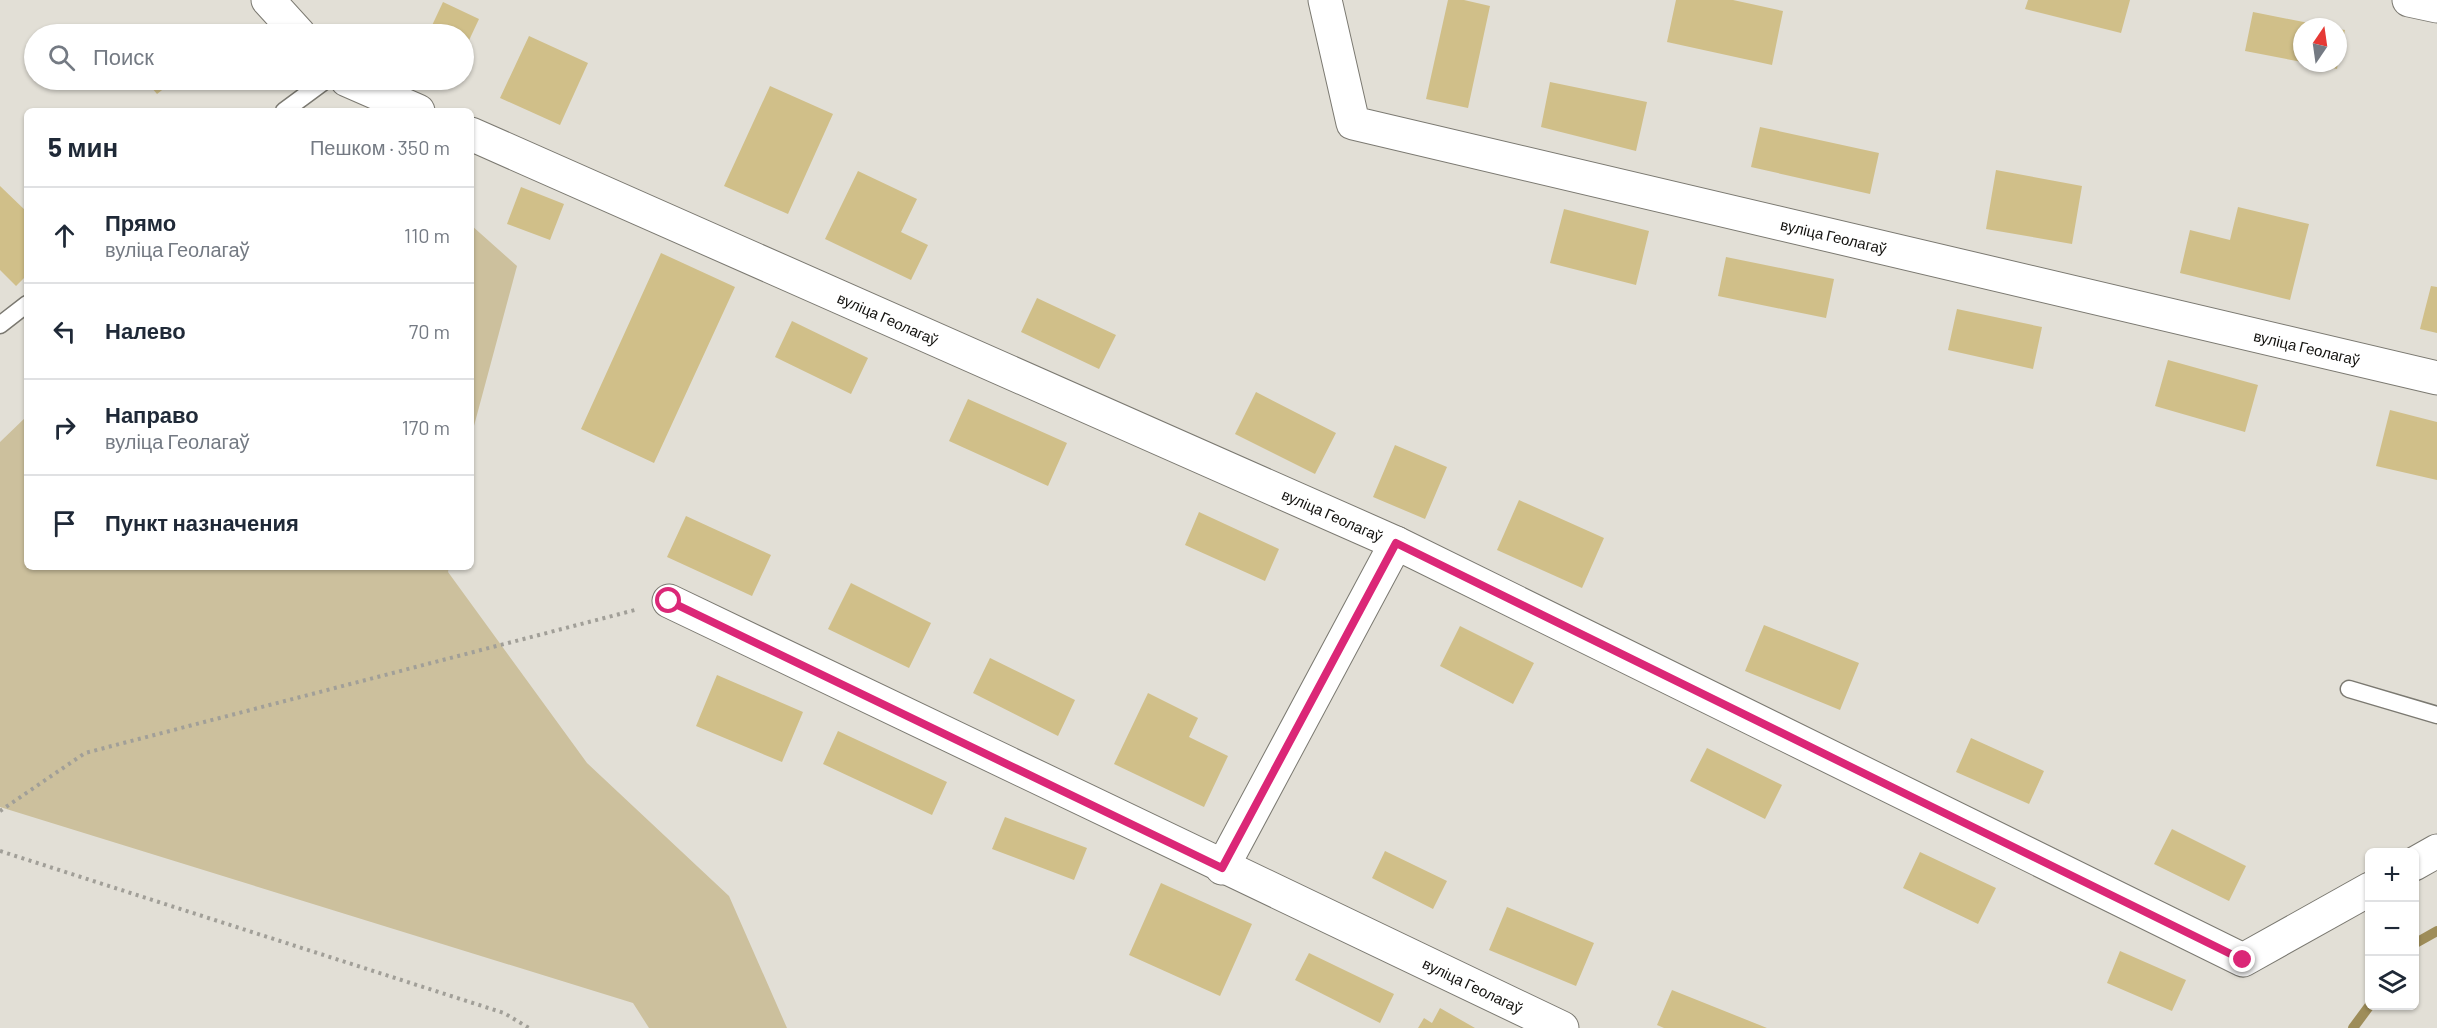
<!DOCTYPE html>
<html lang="ru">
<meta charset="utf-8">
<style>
:root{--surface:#fff;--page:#f2f2f3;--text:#1f2937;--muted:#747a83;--line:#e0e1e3}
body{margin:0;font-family:Barlow,sans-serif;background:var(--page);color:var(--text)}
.controls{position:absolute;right:18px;bottom:18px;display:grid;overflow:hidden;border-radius:9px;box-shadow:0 2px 4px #0004}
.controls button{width:54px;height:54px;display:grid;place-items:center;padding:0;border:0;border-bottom:2px solid var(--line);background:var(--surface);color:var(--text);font:30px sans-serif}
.compass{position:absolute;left:2293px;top:18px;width:54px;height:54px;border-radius:50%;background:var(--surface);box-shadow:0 2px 4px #0004;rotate:13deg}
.stop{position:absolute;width:18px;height:18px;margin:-14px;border:4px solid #db2777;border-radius:50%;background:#fff}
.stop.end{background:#db2777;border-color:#fff;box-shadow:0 2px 6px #0008}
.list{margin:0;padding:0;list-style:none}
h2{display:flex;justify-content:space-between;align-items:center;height:78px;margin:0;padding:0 24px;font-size:26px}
h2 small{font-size:20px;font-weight:400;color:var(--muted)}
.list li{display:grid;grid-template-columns:39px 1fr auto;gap:18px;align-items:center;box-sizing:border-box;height:96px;padding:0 24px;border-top:2px solid var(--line)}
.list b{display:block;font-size:22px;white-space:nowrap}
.list p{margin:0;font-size:20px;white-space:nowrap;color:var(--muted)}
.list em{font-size:20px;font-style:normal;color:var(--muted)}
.icon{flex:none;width:33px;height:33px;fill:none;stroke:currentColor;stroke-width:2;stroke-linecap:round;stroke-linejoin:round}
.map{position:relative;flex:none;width:2437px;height:1028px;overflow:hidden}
.search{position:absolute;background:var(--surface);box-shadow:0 2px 4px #0004;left:24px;top:24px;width:450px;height:66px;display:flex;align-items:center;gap:15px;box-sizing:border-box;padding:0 21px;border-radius:33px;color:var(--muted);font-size:22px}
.panel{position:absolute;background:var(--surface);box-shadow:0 2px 4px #0004;left:24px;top:108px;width:450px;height:462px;border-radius:9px}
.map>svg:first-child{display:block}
.green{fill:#ccc09d}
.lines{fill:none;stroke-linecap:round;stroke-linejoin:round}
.stream{stroke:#9e8d59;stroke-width:10}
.building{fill:#d0bf89}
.service-casing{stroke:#7b7971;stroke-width:19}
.minor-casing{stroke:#7b7971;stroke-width:35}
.path{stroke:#a19f98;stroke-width:4;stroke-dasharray:3 4.5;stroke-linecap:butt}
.service{stroke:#fff;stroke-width:16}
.minor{stroke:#fff;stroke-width:33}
.route{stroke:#db2777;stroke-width:8}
.labels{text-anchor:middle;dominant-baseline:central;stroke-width:4.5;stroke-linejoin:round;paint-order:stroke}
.street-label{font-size:15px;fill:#12110e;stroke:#efece3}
</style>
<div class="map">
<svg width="2437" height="1028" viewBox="0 0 2437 1028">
<rect width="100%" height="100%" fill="#e2dfd6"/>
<path class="green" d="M471 225 517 266 471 437Z
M27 416V567H449L448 572 587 763 729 896 787 1028H649L633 1003 0 807V442Z"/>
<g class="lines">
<path class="stream" d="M2414 944 2437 931
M2353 1028 2370 1005"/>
</g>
<path class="building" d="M1448 0H1464L1490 6 1468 108 1426 99Z
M1676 0H1733L1783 11 1772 65 1667 42Z
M2028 0H2130L2121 33 2025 9Z
M443 2 479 19 464 51V34H428Z
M2253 12 2324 26V27H2302V62L2245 51Z
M2338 29 2345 30 2339 58H2338Z
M529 36 588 63 560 125 500 98Z
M2311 63H2338L2337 69Z
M145 80H175L157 94Z
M1550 82 1647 102 1636 151 1541 127Z
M770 86 833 114 788 214 724 186Z
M1760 127 1879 153 1870 194 1751 167Z
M1996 170 2082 186 2072 244 1986 229Z
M858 171 917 199 901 232 928 245 911 280 825 239Z
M0 186 27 212V275L16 286 0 270Z
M521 187 564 204 550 240 507 224Z
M2238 207 2309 224 2290 300 2180 273 2190 230 2230 240Z
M1564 209 1649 231 1636 285 1550 263Z
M661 253 735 287 654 463 581 429Z
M1726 257 1834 279 1826 318 1718 296Z
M2431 286 2437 287V333L2420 329Z
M1037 298 1116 335 1099 369 1021 332Z
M1957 309 2042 327 2033 369 1948 350Z
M792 321 868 358 851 394 775 357Z
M2168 360 2258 385 2245 432 2155 406Z
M1256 392 1336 433 1315 474 1235 434Z
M968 399 1067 443 1048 486 949 441Z
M2390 410 2437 422V480L2376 466Z
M1395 445 1447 467 1425 519 1373 497Z
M1519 500 1604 538 1582 588 1497 550Z
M1199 512 1279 549 1265 581 1185 545Z
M686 516 771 555 752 596 667 557Z
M851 583 931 623 909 668 828 629Z
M1764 625 1859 663 1840 710 1745 671Z
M1460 626 1534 663 1513 704 1440 666Z
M990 658 1075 700 1058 736 973 693Z
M717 675 803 712 782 762 696 726Z
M1148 693 1198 718 1189 737 1228 756 1204 807 1114 764Z
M838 731 947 782 932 815 823 764Z
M1971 738 2044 771 2029 804 1956 772Z
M1707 748 1782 785 1765 819 1690 781Z
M1005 817 1087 848 1074 880 992 849Z
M2172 829 2246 866 2229 901 2154 864Z
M1385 851 1447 881 1433 909 1372 878Z
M1920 852 1996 888 1978 924 1903 888Z
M1161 883 1252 924 1220 996 1129 955Z
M1507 907 1594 943 1576 986 1489 950Z
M2120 951 2186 980 2172 1011 2107 983Z
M1309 953 1394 994 1380 1023 1295 980Z
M1672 990 1767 1028H1664L1657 1025Z
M1440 1008 1475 1028H1418L1424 1018 1432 1023Z"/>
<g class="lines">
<defs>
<path id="service" d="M284 111 326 80
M0 325 27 304
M2349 689 2437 715"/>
<g id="minor">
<path d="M268 0 299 34"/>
<path id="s1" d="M1325 0 1353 123 2437 378"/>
<path d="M2409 0 2437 6"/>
<path d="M347 80 418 111"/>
<path id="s2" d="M471 134 1396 543 2243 960 2370 889"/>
<path id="s3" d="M669 601 1562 1028"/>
<path d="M2414 864 2437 851"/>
<path d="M1222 868 1396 543"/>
</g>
</defs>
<use href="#service" class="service-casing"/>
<use href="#minor" class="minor-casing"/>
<path class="path" d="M0 811 85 753 635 610
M0 851 504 1013 529 1028"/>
<use href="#service" class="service"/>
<use href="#minor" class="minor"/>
</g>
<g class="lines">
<path class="route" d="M669 601 1222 868 1396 543 2243 960"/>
</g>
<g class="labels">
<g class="street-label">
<text stroke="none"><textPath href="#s1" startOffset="620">вуліца Геолагаў</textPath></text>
<text stroke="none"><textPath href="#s2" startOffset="456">вуліца Геолагаў</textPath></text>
<text stroke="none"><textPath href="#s1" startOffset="1106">вуліца Геолагаў</textPath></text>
<text stroke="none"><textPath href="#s2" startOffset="942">вуліца Геолагаў</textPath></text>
<text stroke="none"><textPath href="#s3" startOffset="891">вуліца Геолагаў</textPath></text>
</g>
</g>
</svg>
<div class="controls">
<button>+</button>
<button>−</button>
<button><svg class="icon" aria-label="layers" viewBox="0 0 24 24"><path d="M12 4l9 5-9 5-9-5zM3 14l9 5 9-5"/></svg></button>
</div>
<svg class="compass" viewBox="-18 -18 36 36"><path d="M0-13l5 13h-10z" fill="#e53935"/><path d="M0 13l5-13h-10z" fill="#747a83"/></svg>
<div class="stop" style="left:669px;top:601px"></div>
<div class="stop end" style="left:2243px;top:960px"></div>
<div class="search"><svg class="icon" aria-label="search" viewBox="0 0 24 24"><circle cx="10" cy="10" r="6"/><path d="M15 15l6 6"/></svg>Поиск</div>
<section class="panel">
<h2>5 мин<small>Пешком · 350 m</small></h2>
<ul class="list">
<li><svg class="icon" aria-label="ahead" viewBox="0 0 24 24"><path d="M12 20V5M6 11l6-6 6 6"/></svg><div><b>Прямо</b><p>вуліца Геолагаў</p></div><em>110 m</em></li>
<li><svg class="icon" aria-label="left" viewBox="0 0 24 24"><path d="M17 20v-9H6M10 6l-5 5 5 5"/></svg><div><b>Налево</b></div><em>70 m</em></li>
<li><svg class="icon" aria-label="right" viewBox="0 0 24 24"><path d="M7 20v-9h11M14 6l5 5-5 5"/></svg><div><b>Направо</b><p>вуліца Геолагаў</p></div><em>170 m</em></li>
<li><svg class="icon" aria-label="arrive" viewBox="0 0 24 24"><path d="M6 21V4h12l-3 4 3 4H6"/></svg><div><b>Пункт назначения</b></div></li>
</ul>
</section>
</div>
